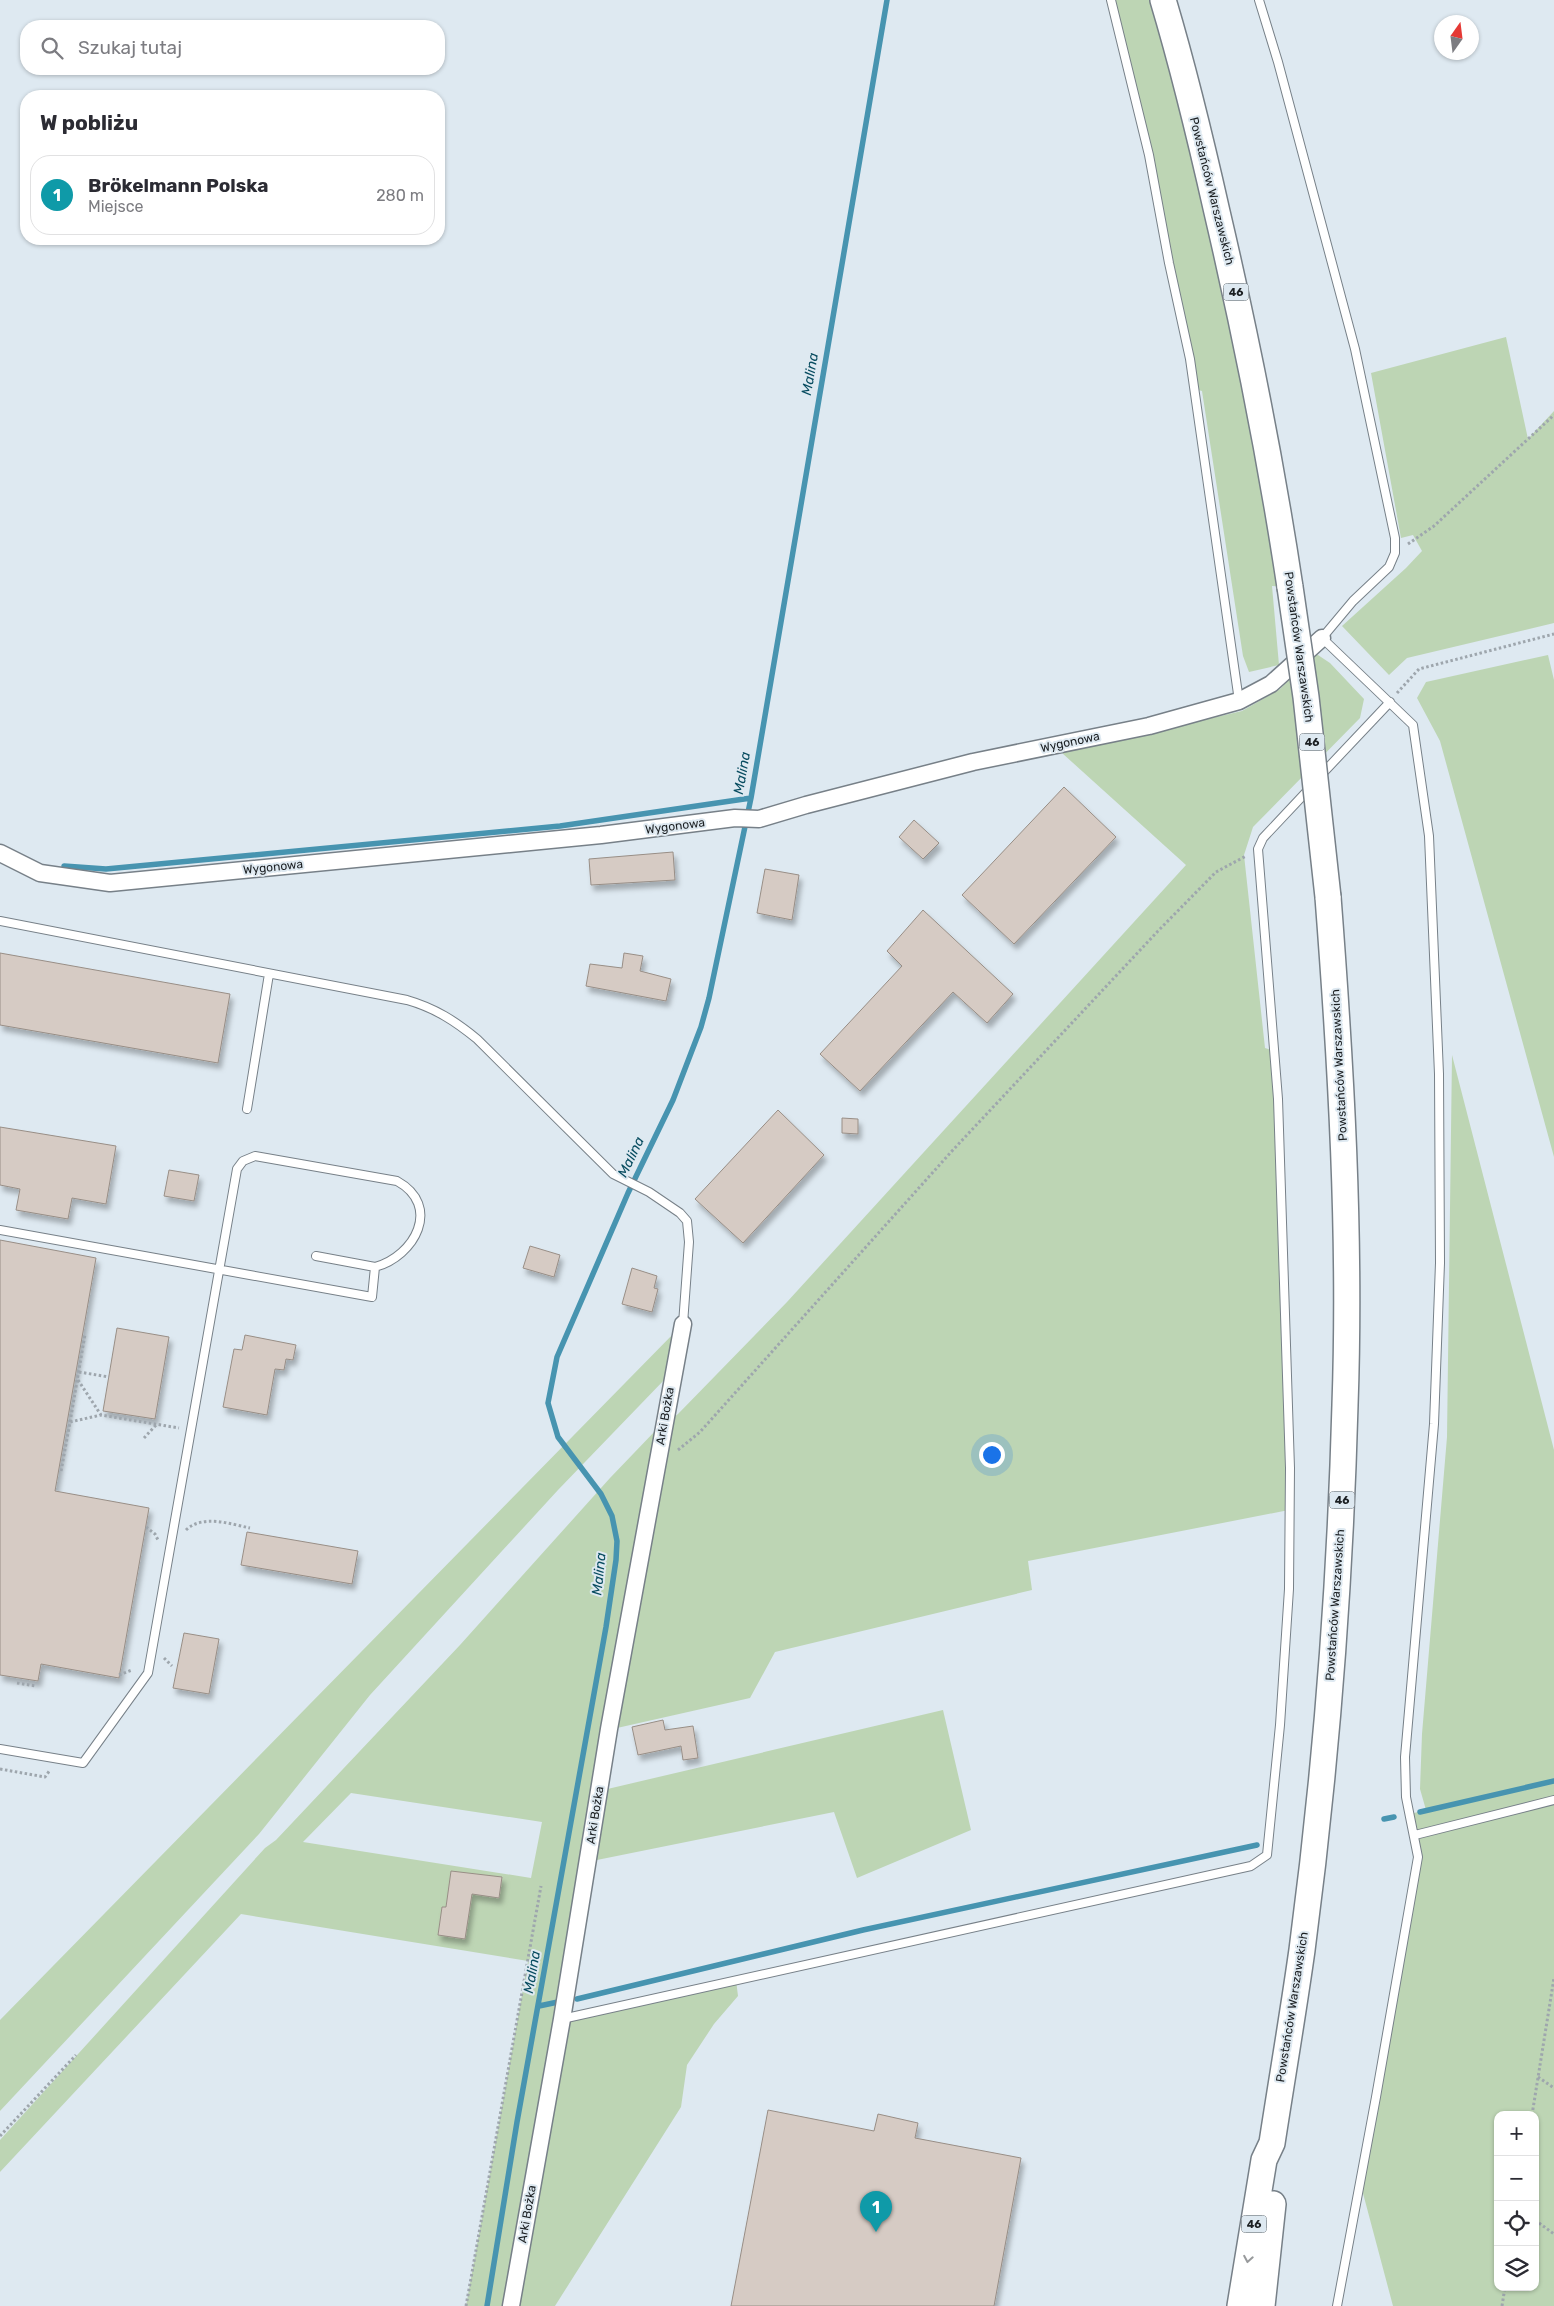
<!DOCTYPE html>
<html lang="pl">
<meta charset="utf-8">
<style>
:root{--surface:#fff;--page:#f7f7f7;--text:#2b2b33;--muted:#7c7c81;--line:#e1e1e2;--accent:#1a73e8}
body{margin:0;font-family:Rubik,sans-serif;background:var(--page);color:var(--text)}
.controls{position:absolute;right:15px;bottom:15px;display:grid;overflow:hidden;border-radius:10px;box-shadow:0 1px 4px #0004}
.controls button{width:45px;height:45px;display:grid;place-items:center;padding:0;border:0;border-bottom:1px solid var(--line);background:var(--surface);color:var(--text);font:25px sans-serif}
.compass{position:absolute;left:1434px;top:15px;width:45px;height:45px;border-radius:50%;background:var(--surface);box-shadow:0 1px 4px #0004;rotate:14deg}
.you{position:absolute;left:991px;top:1454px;width:18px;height:18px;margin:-12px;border:4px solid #fff;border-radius:50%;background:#1a73e8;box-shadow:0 0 0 8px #1a73e833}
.badge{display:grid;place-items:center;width:32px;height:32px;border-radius:50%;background:var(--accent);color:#fff;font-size:16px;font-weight:700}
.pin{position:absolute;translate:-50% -41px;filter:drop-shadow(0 1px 2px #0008)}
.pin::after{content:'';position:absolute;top:26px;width:18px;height:15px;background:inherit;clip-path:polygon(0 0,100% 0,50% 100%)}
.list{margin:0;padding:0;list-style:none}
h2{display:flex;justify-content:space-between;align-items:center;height:65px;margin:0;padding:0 20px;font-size:21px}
h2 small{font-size:16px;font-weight:400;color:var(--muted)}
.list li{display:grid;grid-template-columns:32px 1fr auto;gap:15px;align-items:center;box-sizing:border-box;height:80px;margin:0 10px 10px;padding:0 10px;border:1px solid var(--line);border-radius:20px}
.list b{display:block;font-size:19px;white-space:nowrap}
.list p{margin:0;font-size:16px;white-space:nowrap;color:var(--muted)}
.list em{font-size:16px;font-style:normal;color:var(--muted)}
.icon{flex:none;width:28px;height:28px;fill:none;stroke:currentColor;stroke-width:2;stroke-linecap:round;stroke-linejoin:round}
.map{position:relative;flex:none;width:1554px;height:2306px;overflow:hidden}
.search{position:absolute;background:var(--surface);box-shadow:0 1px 4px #0004;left:20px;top:20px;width:425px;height:55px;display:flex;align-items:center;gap:12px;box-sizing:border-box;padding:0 18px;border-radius:20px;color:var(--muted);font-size:19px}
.panel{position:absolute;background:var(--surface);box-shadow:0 1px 4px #0004;left:20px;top:90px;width:425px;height:155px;border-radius:20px}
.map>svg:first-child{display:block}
.green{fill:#bdd5b4;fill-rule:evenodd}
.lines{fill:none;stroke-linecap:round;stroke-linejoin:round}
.stream{stroke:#4794b0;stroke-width:5.5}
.building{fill:#d6cbc4;stroke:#988e86;filter:url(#shadow)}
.lane-casing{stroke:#778088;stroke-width:10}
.street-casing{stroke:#778088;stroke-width:19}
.primary-casing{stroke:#778088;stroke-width:28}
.path{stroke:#9ea6ad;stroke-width:3;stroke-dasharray:2.5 2.5;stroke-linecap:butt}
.lane{stroke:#fff;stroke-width:8}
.street{stroke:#fff;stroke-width:16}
.primary{stroke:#fff;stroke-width:25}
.primary-bridge-casing{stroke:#778088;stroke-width:28;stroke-linecap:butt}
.primary-bridge{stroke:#fff;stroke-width:25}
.oneway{stroke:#989a9c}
.labels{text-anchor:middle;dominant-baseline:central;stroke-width:4;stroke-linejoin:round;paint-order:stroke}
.shield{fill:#dee9f1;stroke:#565c60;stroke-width:1}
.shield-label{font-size:11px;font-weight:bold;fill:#1b1f22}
.street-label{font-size:12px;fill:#1b1f22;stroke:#dee9f1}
.water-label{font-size:14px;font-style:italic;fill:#084c60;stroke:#dee9f1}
</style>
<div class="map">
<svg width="1554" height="2306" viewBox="0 0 1554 2306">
<defs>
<filter id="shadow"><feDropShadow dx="3" dy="5.5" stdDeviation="2.5" flood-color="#0004"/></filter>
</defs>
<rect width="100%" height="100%" fill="#dee9f1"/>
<path class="green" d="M1111 0H1163L1290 587 1272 586 1279 665 1249 672 1243 656 1202 391 1194 389 1149 155Z
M1506 337 1528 439 1554 411V623L1407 658 1389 675 1342 626 1406 568 1422 551 1413 535 1401 538 1371 373Z
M1315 653 1330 663 1364 699 1360 718 1253 827 1244 855 1265 1048 1274 1051 1289 1510 1028 1561 1032 1590 775 1652 750 1698 617 1728 599 1791 943 1710 971 1830 857 1878 834 1812 587 1862 562 2018 736 1980 738 1996 714 2024 687 2065 681 2107 555 2306H466L528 1961 241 1914 0 2172V2140L265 1848 276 1840 460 1645 610 1478 657 1429 678 1414 787 1302 1186 865 1062 753 1242 711 1280 689ZM351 1793 542 1822 531 1878 303 1842Z
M1548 655 1554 680V1157L1440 741 1417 698 1426 682Z
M1452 1055 1554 1450V2306H1393L1360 2182 1418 1857 1410 1814 1426 1810 1420 1789 1422 1734 1447 1437ZM1498 2115H1535V2287H1498Z
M677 1330 666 1378 558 1490 370 1695 259 1834 0 2111V2020Z"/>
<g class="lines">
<path class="stream" d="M64 866 106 869 560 826 751 798
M1420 1812 1554 1781
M1384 1819 1394 1817
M577 1999 863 1930 1257 1845
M539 2006 558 2002
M487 2306 517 2122 606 1627 616 1560 617 1541 612 1516 601 1494 558 1437 548 1403 557 1357 628 1193 673 1100 701 1027 709 998 751 798 887 0"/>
</g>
<path class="building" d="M1064 787 1116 837 1014 944 962 895Z
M914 820 939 843 923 859 899 837Z
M673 852 675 880 591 885 589 859Z
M765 869 799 875 792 920 757 913Z
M923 910 1013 994 987 1023 953 992 860 1091 820 1054 902 966 887 951Z
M0 953 230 994 218 1063 0 1025Z
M624 953 643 956 640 971 671 979 666 1001 586 986 590 964 622 968Z
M778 1110 824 1155 743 1243 695 1199Z
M842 1118 858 1119V1134L842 1133Z
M0 1127 116 1146 106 1204 72 1198 68 1219 16 1210 20 1189 0 1185Z
M169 1170 199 1175 194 1201 164 1196Z
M0 1240 96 1258 55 1491 149 1508 119 1678 41 1664 38 1681 0 1675Z
M530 1246 560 1255 554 1277 523 1268Z
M632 1268 657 1276 654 1288 658 1289 652 1312 622 1304Z
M117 1328 169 1337 155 1419 103 1411Z
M245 1335 296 1345 293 1360 286 1359 284 1370 275 1369 267 1415 223 1407 234 1349 242 1350Z
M247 1532 358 1551 352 1584 241 1565Z
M184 1633 219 1639 209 1694 173 1688Z
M663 1720 665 1730 693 1726 698 1758 683 1760 681 1746 638 1755 632 1727Z
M451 1871 502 1877 499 1898 472 1894 465 1939 438 1935 442 1907H446Z
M768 2110 874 2131 878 2114 918 2123 915 2138 1021 2158 994 2306H731Z"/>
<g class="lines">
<defs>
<path id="lane" d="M1111 0 1149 155 1169 263 1190 359 1239 701
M1259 0 1278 62 1355 349 1395 538V553L1389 567 1353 601 1322 638 1413 725 1429 836 1439 1074 1440 1263 1434 1424 1405 1757 1406 1797 1418 1857 1376 2097 1337 2306
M1321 775 1390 702
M0 921 407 1000C435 1008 455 1021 477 1039L613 1174 649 1192 680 1213 687 1221 689 1242 683 1324
M247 1109 269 974
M0 1230 372 1297 375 1267
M0 1749 83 1763 148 1673 237 1169 243 1161 255 1156 397 1181C442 1206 415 1256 375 1267L316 1256
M1415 1835 1554 1800
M562 2019 1251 1866 1267 1855 1280 1725 1289 1589 1290 1468 1278 1099 1258 849 1263 838 1310 788"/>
<path id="street" d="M0 853 40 873 110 883 601 835 735 818 759 819 806 805 973 762 1149 726 1239 701 1271 684 1322 638
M511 2306 562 2019 609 1729 683 1324"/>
<path id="primary" d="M1163 0C1184 70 1201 141 1217 212 1246 336 1271 461 1290 587
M1240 2306 1264 2160 1272 2143C1282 2078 1293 2014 1302 1950 1326 1769 1340 1587 1345 1405 1351 1236 1341 1066 1328 897
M1262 2306 1273 2204"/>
</defs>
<use href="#lane" class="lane-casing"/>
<use href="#street" class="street-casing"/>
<use href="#primary" class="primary-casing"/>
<path class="path" d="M1408 544 1434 526 1554 415
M1397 693 1419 669 1554 634
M79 1372 109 1377
M78 1380 101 1415
M70 1422 85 1334
M144 1438 156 1425
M678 1450 700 1432 952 1151 1158 931 1216 872 1246 856
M61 1471 70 1422 101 1415 179 1428
M146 1527 155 1534 158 1540
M186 1530C203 1514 230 1524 250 1528
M164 1658 172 1666
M119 1675 132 1670
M17 1683 36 1686
M0 1769 45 1777 50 1770
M1538 2077 1554 2088
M1532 2115 1554 1978
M0 2136 76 2055
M1535 2220 1554 2234
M466 2306 541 1886
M1502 2306 1505 2287"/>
<use href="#lane" class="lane"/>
<use href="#street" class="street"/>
<use href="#primary" class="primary"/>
<defs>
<path id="primary-bridge" d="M1290 587 1306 697 1328 897"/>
</defs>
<use href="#primary-bridge" class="primary-bridge-casing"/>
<use href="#primary-bridge" class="primary-bridge"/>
</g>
<defs><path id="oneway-chevron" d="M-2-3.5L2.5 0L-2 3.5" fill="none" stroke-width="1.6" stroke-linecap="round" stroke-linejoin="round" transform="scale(1.25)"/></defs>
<use class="oneway" href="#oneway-chevron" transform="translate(1248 2259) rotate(100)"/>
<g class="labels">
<g class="shield">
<rect x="1223.5" y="283.5" width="25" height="17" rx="4"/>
<rect x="1299.5" y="733.5" width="25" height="17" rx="4"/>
<rect x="1329.5" y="1491.5" width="25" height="17" rx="4"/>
<rect x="1241.5" y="2215.5" width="25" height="17" rx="4"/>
</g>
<g class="shield-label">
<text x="1236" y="292">46</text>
<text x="1312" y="742">46</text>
<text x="1342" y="1500">46</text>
<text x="1254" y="2224">46</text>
</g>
<g class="street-label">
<text transform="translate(1212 191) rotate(76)">Powstańców Warszawskich</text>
<text transform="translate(1299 647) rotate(82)">Powstańców Warszawskich</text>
<text transform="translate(1070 742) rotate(-12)">Wygonowa</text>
<text transform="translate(675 826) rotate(-7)">Wygonowa</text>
<text transform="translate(273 867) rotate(-6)">Wygonowa</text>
<text transform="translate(1339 1065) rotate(-93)">Powstańców Warszawskich</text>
<text transform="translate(665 1416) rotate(-80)">Arki Bożka</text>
<text transform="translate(1335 1605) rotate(-86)">Powstańców Warszawskich</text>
<text transform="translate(595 1815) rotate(-81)">Arki Bożka</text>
<text transform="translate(1292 2007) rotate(-81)">Powstańców Warszawskich</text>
<text transform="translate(527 2214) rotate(-80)">Arki Bożka</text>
</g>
<g class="water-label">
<text transform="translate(810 374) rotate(-80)">Malina</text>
<text transform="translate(742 773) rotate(-80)">Malina</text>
<text transform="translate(631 1157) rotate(-64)">Malina</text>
<text transform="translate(599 1574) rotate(-84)">Malina</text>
<text transform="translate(532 1972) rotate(-80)">Malina</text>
</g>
</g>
</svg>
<div class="controls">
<button>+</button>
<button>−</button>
<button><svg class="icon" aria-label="locate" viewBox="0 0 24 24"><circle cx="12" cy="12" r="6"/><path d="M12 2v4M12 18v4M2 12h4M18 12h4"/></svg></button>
<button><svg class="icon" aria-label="layers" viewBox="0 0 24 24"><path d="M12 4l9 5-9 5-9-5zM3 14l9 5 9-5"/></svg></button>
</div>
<svg class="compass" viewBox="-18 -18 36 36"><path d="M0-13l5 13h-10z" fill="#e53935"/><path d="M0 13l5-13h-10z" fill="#7c7c81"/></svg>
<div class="you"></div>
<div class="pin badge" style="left:876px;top:2232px;background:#0f9aa8">1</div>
<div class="search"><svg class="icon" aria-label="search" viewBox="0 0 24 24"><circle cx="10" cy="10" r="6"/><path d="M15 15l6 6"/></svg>Szukaj tutaj</div>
<section class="panel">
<h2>W pobliżu<small></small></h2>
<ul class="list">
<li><span class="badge" style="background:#0f9aa8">1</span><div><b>Brökelmann Polska</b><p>Miejsce</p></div><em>280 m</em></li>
</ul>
</section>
</div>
